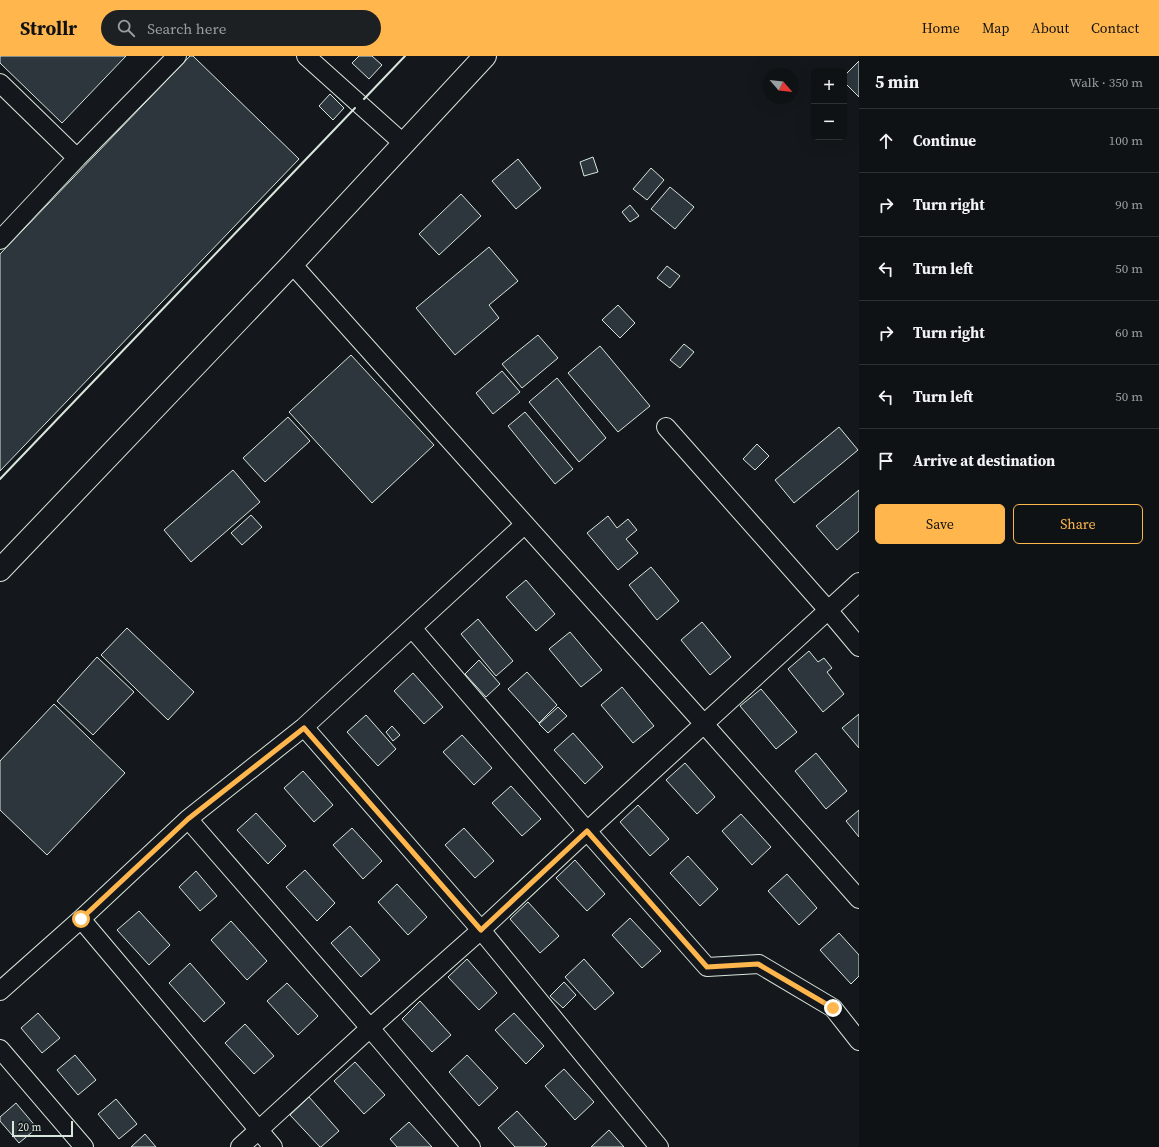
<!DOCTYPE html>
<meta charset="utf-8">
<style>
:root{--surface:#0f1215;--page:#1d2022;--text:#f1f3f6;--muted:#9b9ea0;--line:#2f3234;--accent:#ffb74d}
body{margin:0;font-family:"Source Serif 4",serif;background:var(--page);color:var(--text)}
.controls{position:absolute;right:12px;top:12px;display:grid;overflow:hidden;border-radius:6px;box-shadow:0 4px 16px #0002}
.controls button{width:36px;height:36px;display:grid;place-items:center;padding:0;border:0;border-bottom:1px solid var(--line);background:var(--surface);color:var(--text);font:20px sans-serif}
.compass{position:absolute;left:763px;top:12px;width:36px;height:36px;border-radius:50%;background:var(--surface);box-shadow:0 4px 16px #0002;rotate:118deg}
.scale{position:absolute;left:12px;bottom:10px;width:61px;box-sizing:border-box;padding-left:4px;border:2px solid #d8e6dc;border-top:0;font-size:11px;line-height:14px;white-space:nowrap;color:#d8e6dc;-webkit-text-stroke:3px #14181c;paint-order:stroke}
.stop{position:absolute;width:12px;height:12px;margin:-9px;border:3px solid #ffb74d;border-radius:50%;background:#fff}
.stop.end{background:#ffb74d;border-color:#fff;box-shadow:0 1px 4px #0008}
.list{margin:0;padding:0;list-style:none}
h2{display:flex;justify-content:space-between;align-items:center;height:52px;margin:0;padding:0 16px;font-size:17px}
h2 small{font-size:13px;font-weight:400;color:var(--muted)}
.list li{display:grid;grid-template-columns:26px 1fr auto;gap:12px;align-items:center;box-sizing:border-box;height:64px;padding:0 16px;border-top:1px solid var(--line)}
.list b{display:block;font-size:15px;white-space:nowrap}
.list em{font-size:13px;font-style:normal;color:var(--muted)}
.actions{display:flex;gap:8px;padding:12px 16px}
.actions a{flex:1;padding:9px 0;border:1px solid var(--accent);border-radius:6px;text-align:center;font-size:14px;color:var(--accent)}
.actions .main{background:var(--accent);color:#111}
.icon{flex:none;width:22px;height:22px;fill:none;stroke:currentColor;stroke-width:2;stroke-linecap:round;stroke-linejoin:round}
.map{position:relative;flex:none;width:859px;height:1091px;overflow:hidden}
header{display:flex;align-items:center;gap:24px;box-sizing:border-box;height:56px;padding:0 20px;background:var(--accent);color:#111}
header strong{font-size:19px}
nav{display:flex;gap:22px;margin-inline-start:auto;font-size:14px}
.search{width:280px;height:36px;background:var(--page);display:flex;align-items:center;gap:10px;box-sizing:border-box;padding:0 14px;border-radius:22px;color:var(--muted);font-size:15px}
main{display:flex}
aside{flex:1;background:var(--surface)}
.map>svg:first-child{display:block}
.building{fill:#2c363c;stroke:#d8e6dc}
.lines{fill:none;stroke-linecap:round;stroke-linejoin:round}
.minor-casing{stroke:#d8e6dc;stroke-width:20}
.trunk-casing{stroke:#d8e6dc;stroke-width:24}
.minor{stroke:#14181c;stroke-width:18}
.trunk{stroke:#14181c;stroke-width:22}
.wall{stroke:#d8e6dc;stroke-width:2}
.route{stroke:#ffb74d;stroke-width:5}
</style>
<header>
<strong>Strollr</strong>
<div class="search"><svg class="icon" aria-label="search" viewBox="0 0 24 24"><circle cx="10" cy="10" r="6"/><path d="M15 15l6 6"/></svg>Search here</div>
<nav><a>Home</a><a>Map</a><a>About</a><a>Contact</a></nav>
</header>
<main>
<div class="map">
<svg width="859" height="1091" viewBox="0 0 859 1091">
<rect width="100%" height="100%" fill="#14181c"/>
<path class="building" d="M0 0H126L62 67 0 7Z
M190 0H193L299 103 0 415V198Z
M359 0H372L382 9 369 23 352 7Z
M859 5V41L844 26V20Z
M330 38 344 52 333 64 319 50Z
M593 101 598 116 584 120 580 106Z
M518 103 541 132 516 153 492 125Z
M651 112 664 124 647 144 633 133Z
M670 131 694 151 675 173 651 153Z
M461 138 481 160 439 199 419 178Z
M630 149 639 160 630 166 622 156Z
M489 191 518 225 489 249 499 262 455 299 416 252Z
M667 210 680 220 670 232 657 222Z
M618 249 635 267 620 282 602 264Z
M538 279 558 302 522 332 502 308Z
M684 288 694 296 680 312 670 304Z
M600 290 650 350 618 376 568 317Z
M351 299 434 389 372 447 289 356Z
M502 315 520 336 493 358 476 337Z
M557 322 606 382 579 406 529 346Z
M525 356 573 413 555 428 508 370Z
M288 361 310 385 265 426 243 402Z
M839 371 858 394 794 447 775 424Z
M757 388 769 400 755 414 743 403Z
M233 414 260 446 191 506 164 474Z
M859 434V475L837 494 816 470Z
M251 459 262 471 242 489 231 477Z
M608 460 617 472 628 463 637 474 626 483 638 497 618 514 587 477Z
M651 511 679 545 657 564 629 529Z
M526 524 555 558 536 575 506 541Z
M478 563 513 605 496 620 461 578Z
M702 566 731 601 710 619 681 584Z
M127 572 194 636 168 664 101 599Z
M570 576 602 614 581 631 549 593Z
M809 595 818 606 824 602 832 612 827 616 844 638 823 656 788 613Z
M97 601 134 636 93 679 57 645Z
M479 604 500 628 486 641 465 618Z
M527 616 557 649 539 667 508 633Z
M413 617 443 651 424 668 394 635Z
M622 631 654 670 633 687 601 649Z
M761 633 797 676 776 693 740 650Z
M54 648 125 717 47 799 0 754V705Z
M558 651 567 660 548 677 539 668Z
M859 658V692L842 672Z
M366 659 396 693 378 710 347 676Z
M392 670 400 679 393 685 386 676Z
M573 677 603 711 585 728 554 694Z
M462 679 492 712 474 729 443 696Z
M816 697 847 735 826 753 795 715Z
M685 707 715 741 697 758 666 724Z
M303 715 333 749 314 766 284 732Z
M511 730 541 763 522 780 492 747Z
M638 749 669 783 650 800 620 766Z
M859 754V781L846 765Z
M256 757 286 790 268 808 237 774Z
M741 758 771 791 752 809 722 775Z
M352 772 382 805 363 823 333 789Z
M464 772 494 805 475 822 445 789Z
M688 800 718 833 700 850 670 817Z
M575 804 605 838 587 855 556 822Z
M305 814 335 847 317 865 286 831Z
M196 815 217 840 200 855 179 831Z
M787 818 817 852 799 869 768 835Z
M397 828 427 861 408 879 378 846Z
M528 846 559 880 540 897 510 863Z
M139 855 170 889 149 909 117 874Z
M630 862 661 895 642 912 612 879Z
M231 865 267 905 247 924 211 884Z
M350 870 380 904 361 921 331 887Z
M839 877 859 899V920L851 928 820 894Z
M467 903 497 937 479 954 448 921Z
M584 903 614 937 595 954 565 921Z
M190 907 225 947 204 966 169 927Z
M564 926 576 939 563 952 550 940Z
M287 927 318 960 298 979 267 945Z
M420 945 451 979 432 996 402 963Z
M38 957 60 982 42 997 21 972Z
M514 957 544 990 526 1008 495 974Z
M245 968 274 1000 254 1018 225 987Z
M75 999 96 1024 78 1039 57 1014Z
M467 999 498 1032 479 1050 449 1016Z
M355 1006 385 1039 364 1058 334 1025Z
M564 1013 594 1046 575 1064 545 1030Z
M309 1041 339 1075 321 1091H320L290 1059Z
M116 1043 137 1068 119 1083 98 1058Z
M16 1047 37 1072 19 1087 0 1065V1061Z
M517 1055 547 1088 544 1091H515L498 1072Z
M409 1066 432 1091H397L390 1083Z
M609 1074 624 1091H591Z
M145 1078 156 1091H131Z"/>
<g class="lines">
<defs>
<path id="minor" d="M306 0 404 88
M0 27 77 102 0 184
M77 102 177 0
M292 208 704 668 859 843
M666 371 828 554 859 591
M412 572 587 775 707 911 759 908 833 952 859 985
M304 671 481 874 659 1091
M188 763 370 972 471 1091
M81 863 273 1091
M0 935 81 863 188 763 304 671 525 468
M0 993 84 1091
M240 1091 370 972 481 874 587 775 859 526"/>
<path id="trunk" d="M0 514 292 208 485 0"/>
</defs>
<use href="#minor" class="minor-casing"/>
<use href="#trunk" class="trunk-casing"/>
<use href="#minor" class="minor"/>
<use href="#trunk" class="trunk"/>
<path class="wall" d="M364 43 405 0
M0 423 355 52"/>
</g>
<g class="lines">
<path class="route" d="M81 863 188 763 304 672 481 874 587 775 707 911 758 908 833 952"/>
</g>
</svg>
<div class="controls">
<button>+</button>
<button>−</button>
</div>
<svg class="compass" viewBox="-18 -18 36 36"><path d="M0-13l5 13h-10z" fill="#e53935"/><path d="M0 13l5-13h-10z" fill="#9b9ea0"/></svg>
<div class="scale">20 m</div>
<div class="stop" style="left:81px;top:863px"></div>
<div class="stop end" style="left:833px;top:952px"></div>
</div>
<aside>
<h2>5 min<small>Walk · 350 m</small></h2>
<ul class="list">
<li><svg class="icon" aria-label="ahead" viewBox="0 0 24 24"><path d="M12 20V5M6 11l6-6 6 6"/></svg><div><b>Continue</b></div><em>100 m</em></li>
<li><svg class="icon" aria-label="right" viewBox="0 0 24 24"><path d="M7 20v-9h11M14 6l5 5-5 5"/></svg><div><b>Turn right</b></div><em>90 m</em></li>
<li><svg class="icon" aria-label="left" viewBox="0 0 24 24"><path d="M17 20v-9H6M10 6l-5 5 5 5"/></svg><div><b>Turn left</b></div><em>50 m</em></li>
<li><svg class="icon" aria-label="right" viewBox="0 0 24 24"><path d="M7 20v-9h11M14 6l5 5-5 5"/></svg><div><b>Turn right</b></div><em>60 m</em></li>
<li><svg class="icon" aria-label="left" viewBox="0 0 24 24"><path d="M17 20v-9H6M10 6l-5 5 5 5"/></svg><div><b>Turn left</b></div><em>50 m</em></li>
<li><svg class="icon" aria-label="arrive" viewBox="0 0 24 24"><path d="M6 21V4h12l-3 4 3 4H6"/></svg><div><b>Arrive at destination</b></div></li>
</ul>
<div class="actions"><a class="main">Save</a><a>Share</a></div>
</aside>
</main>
